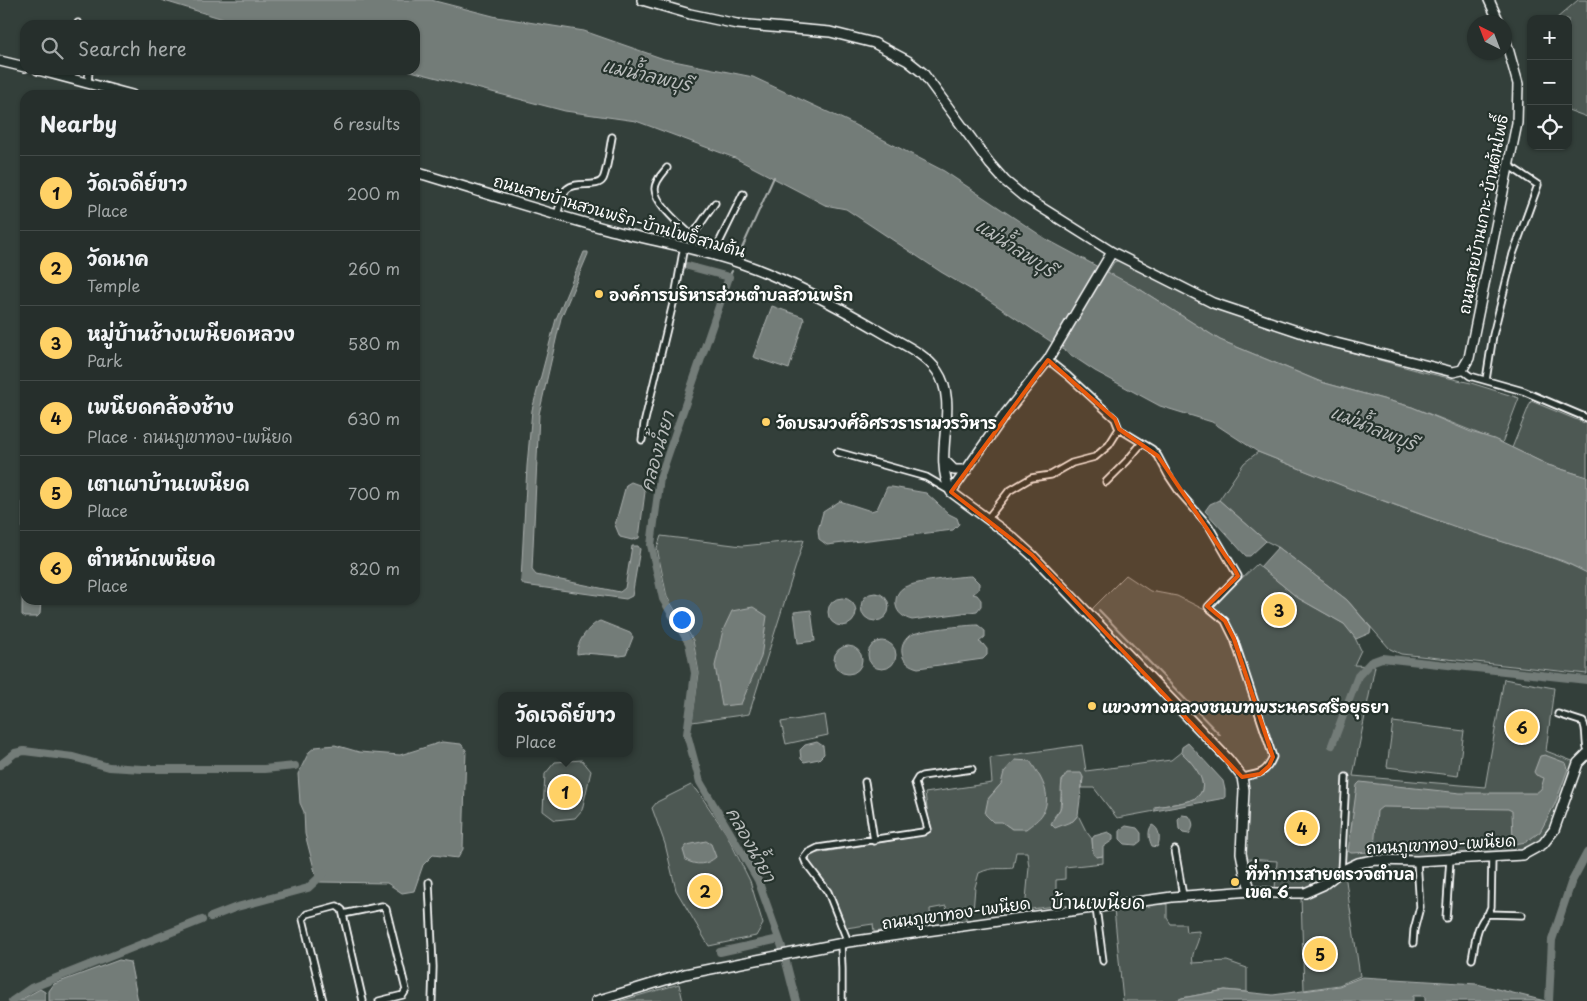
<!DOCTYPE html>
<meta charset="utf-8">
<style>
:root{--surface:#262f2c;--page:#323b38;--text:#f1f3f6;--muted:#a4a9a9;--line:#424a48;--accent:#ffd166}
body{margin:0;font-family:"Playpen Sans","Playpen Sans Thai",sans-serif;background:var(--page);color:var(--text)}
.controls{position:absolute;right:15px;top:15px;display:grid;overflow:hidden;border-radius:10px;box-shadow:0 1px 4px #0004}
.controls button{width:45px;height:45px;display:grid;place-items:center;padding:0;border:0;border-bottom:1px solid var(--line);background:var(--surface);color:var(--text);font:25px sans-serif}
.compass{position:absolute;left:1467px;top:15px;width:45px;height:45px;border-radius:50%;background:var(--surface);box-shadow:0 1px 4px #0004;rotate:318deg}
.you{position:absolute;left:681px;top:619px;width:18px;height:18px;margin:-12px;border:4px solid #fff;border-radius:50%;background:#1a73e8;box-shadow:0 0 0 8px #1a73e833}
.badge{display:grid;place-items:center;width:32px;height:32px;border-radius:50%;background:var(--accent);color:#111;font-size:16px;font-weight:700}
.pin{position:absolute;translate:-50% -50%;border:2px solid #fff;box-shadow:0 1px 5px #0006}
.popup{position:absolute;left:498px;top:692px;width:135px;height:65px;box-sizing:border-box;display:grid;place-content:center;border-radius:10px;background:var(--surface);filter:drop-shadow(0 1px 4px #0005);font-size:16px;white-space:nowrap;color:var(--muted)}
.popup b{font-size:19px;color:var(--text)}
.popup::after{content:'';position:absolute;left:50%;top:100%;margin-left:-10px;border:10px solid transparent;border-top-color:var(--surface)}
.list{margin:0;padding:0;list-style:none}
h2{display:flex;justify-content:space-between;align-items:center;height:65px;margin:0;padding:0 20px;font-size:21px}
h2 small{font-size:16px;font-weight:400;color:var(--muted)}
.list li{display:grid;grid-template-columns:32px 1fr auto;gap:15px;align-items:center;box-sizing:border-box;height:75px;padding:0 20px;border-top:1px solid var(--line)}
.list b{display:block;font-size:19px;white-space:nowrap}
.list p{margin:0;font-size:16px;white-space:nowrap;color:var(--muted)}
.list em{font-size:16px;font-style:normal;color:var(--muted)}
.icon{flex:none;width:28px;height:28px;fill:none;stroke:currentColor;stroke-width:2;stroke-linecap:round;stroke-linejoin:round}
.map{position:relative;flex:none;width:1587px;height:1001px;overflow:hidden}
.search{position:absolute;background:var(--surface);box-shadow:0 1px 4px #0004;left:20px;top:20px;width:400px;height:55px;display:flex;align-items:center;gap:12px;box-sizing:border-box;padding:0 18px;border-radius:15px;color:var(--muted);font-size:19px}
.panel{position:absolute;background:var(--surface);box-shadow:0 1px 4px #0004;left:20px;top:90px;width:400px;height:515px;border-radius:15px}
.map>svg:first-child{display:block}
.green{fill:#4d5853;stroke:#a6aca9;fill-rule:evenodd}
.water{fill:#737b78;stroke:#abb0ae}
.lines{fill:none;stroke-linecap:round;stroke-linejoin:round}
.stream{stroke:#abb0ae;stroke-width:2}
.canal{stroke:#737b78;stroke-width:8}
.street-casing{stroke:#fff;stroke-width:9}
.secondary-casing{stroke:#fff;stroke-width:12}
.street{stroke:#26332d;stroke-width:5.5}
.secondary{stroke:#26332d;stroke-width:9}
.marked{fill:#e8590c;fill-opacity:0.2;stroke:#e8590c;stroke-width:4;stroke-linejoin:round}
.poi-dot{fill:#ffd166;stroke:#26332d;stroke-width:2}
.labels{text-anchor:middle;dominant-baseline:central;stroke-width:4.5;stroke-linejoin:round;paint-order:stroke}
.street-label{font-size:16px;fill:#fff;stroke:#26332d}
.poi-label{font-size:16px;font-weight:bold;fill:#fff;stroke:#26332d;text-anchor:start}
.water-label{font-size:18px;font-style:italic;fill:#b9bdbc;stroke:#26332d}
.quarter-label{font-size:19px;fill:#fff;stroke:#26332d}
</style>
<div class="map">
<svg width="1587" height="1001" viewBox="0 0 1587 1001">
<rect width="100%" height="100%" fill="#333f3a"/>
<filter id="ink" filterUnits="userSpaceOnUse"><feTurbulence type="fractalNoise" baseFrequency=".02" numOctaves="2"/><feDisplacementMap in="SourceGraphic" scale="10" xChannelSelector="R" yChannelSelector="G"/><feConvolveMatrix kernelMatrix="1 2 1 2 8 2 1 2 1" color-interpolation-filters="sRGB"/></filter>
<g filter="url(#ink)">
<path class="green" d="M1578 0H1587V117L1568 110V19H1556Z
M1119 260 1211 307 1310 341 1423 372 1471 383 1519 398 1502 443 1412 407 1321 382 1220 340 1141 290 1107 273 1114 262Z
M1531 401 1587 424V477L1548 465 1512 448Z
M1258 452C1324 478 1390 505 1458 527 1501 542 1545 553 1587 572V674L1401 654 1390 649 1347 600 1278 547 1266 541 1219 500 1244 463Z
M661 536 742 546 804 540 749 714 692 722 699 673 693 640 667 597 657 548Z
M1257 564 1298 598 1344 624 1352 632 1361 650 1354 665 1375 666 1353 776 1485 787 1504 679 1554 688 1546 751 1575 762 1556 817 1547 835 1537 845 1524 850 1491 853 1376 857 1305 890 1275 889 1277 861 1247 859 1245 845 1249 791 1246 779 1238 763 1092 612 1093 608 1126 575 1150 591 1177 596 1207 611Z
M825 715 828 735 786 744 781 722Z
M1393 722 1464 731 1458 776 1387 767Z
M1082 745 1086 771 1171 760 1181 752C1190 760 1212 783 1198 796 1191 803 1166 805 1156 807L1155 811 1117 818 1094 788H1082L1083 777 1062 780 1060 809 1054 817 1073 821 1078 815 1086 831 1092 839 1093 853 1096 857 1103 856V863L1065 867V879L1056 880V889L1060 905 1025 910 1029 867 1027 852H1016L1013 868C999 870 994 866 979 873L975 887 973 912 966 913V920L949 923 946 906 930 909 931 924 874 932 873 924 846 928 830 890 810 862 809 858 812 854 902 839 930 830 925 793 992 783 990 758ZM1001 784 1012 829 1002 822 988 799Z
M582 760 591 771 582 810 575 818 555 820 543 811 545 774 555 762Z
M691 785 697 790 726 833 750 881 763 924 756 936 709 946 676 890 665 844 652 808 657 802Z
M1345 874 1360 976 1339 985 1304 990 1301 897 1314 894Z
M1150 904H1167V918L1171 924H1185L1186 932 1199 931C1201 942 1190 952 1193 963L1227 961 1247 968V992L1225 990 1182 998 1175 1001H1123L1114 909Z
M679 984 683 1001H620Z"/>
<path class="water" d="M161 0H431L497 17 584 31 664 59 753 77 847 121 944 171 1046 239 1141 290 1220 340 1321 382 1412 407 1471 432 1494 439 1548 465 1587 477V573L1563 561 1456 527 1351 489 1258 452 1212 422 1160 406 1095 371 987 299 941 272 846 209 825 205 735 158 636 121 565 111 407 70H415V25H243Z
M584 252H588V254L561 318 539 414 532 570 536 575 620 592 625 588 632 546H638L640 549 632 596 626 599 524 585 521 581 527 466 532 410 556 319Z
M772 306 803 317 804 320 789 369 753 357Z
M631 482 642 486 645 492 639 538 632 540 620 537 615 525 626 485Z
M887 487H892L926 493 949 514 957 518 959 524 953 530 827 545 819 539 818 530 823 512 840 501 871 511 877 509Z
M25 490V600H41L40 614 37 617H25L22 615 23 492Z
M1219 500 1266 541 1250 556H1246L1205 511 1210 504Z
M1278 547 1347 600 1371 628 1370 633 1356 639 1344 624 1298 598 1260 567Z
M972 576 979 583V589L973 594 977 595 981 600V606L977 611 912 620C904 618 897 613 896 605 895 598 898 591 903 588 911 582 961 576 972 576Z
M861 607a14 14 0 1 1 28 0a14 14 0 1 1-28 0Z
M828 612a14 14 0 1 1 28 0a14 14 0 1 1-28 0Z
M753 607 767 616 761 657 741 704 722 706 715 666 723 630 732 611Z
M811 610 815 641 798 643 794 612Z
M600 621 630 633 633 637 626 655 620 656 584 653 577 654C576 643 589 625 600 621Z
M978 625 985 631V637L979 642 983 644 987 649V655L983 659 918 668C910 666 903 662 902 653 901 647 904 640 909 636 917 630 967 625 978 625Z
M868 655a14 14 0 1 1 28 0a14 14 0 1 1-28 0Z
M834 660a14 14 0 1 1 28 0a14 14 0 1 1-28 0Z
M442 742 461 744 466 750 463 849 458 858 433 855 423 865 414 891 402 893 387 883 320 882 316 876 305 834 304 812 300 803 298 774 309 752 315 747 335 745 359 752 400 755Z
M817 742 823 746 824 754 819 759 804 762 801 759 800 750 805 745Z
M1188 743 1223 781 1225 790V798L1155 811V807C1165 805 1191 803 1198 796 1212 784 1190 760 1181 752L1182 747Z
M1545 755 1566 763 1568 769 1555 804 1540 832 1526 842 1515 844 1513 842 1512 811 1508 809 1382 807 1377 811 1374 849 1371 852 1351 853 1348 851 1357 785 1360 782 1460 793H1536L1541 789 1544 778 1536 775 1534 772 1540 756Z
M1015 760 1030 761C1040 776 1053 794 1043 813 1040 819 1031 825 1026 829H1012L1002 822H993L985 814 988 799 1001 784 1004 772Z
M1067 773H1081L1083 777 1078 815 1073 821 1055 828 1051 824C1053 818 1058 814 1060 809 1065 796 1056 787 1067 773Z
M1182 815 1189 816C1194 823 1194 827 1189 834L1183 833 1179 829 1178 819Z
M1152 825C1160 828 1161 840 1157 847L1152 846C1149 840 1147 831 1152 825Z
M1126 826 1137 828 1141 833V841L1136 845 1125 844 1120 839V830Z
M1108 832 1113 835V840L1103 847V856L1096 857 1093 853 1092 839 1094 836Z
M706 841 711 844 716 857C707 865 696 866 686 860L683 850 687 845Z
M119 960 130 962 138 1001H49V991L54 984Z
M1362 977 1477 984 1545 1001H1425V996H1413V1001H1175L1182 998 1225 990 1273 995 1339 986Z
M40 989 45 992V1001H18Z"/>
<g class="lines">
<path class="stream" d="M738 257 774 177
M729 277 732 271
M1099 610 1220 735"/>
<path class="canal" d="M688 266 729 277 660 478 651 545 663 599 689 643 695 673 687 734 700 782 758 880 782 947
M1332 745 1358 676 1371 662 1382 658 1587 680
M0 765 15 753 24 751 73 757 109 767 142 769H264L295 766
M211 917 237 907 308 888 324 873
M720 952 779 939
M786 962 796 1001
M12 1001 31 988 202 920
M1549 1001 1552 940 1571 883 1587 853"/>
<defs>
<path id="street" d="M78 23 80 25
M88 83 89 70
M667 168C663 173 655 181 655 189 655 204 682 226 692 236
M557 214C560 207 561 195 567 189 577 180 597 189 603 179 607 171 610 147 612 137
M694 249 692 236 715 203
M713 255 743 194
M1462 370 1470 376 1523 391 1587 418
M1486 380 1493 335 1513 254 1538 185 1508 165
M1119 429 1152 449 1158 456 1168 475 1180 493 1209 526 1238 576 1208 607 1225 621 1234 639 1273 757C1266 774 1259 774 1242 777
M642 440 644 424 676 291 684 246
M837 452 926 477 950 491
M1106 482 1127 461 1142 443
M988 518 1009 491 1031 478 1051 475 1072 463 1095 457 1109 445 1119 429 1115 419 1068 376 1048 360
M1558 714 1583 722C1587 729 1585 739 1587 748
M865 782 874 841
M1175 850 1183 896
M1341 871 1346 777
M429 882 433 967 432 1001
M1096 908 1103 961
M343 914 382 906 386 909 406 990 403 995 379 1001
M1488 914 1491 907 1492 857
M1446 918 1450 859
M848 942 828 892 806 863 804 858 808 853 818 848 923 832 928 829 915 783 918 778 922 776 972 769
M1413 943 1414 930 1420 907 1417 861
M841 944 842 969V1001
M1472 959C1475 945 1476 924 1488 914L1522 915
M323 1001 303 919 307 914 337 906 342 910 363 1001"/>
<path id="secondary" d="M642 0 690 14 737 24 830 32 874 43 908 61 923 73 990 164 1005 181 1023 196 1112 252 1213 303 1324 340 1453 372 1462 370 1469 358 1517 123 1518 84 1504 34
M1489 0 1499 22
M0 61 25 67
M38 70 132 95
M415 172C479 191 543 212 607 229 652 241 698 248 743 264 790 280 839 307 882 332 900 343 925 353 937 371 961 406 931 454 951 492L1012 537 1032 555 1228 759 1242 777 1244 790 1241 853 1245 874 1251 891
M944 460 954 470H967
M951 492 1006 413 1048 360 1112 252
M596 1001 685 974 848 942 1172 897 1251 891 1275 893H1305L1323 885 1341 871 1358 863 1375 860 1417 861 1523 855 1543 844 1554 830 1578 763 1587 754"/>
</defs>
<use href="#street" class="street-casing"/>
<use href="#secondary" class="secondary-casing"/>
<use href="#street" class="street"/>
<use href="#secondary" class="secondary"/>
</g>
</g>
<path class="marked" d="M1048 360 1115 419 1119 429 1158 456 1235 570 1238 576 1207 606 1225 621 1234 639 1273 757 1269 766 1260 774 1242 777 1032 555 951 492Z"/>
<g class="poi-dot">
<circle cx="599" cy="294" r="5"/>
<circle cx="766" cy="422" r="5"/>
<circle cx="1092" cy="706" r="5"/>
<circle cx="1235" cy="882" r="5"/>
</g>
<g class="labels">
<g class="street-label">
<text transform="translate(1482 214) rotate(-79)">ถนนสายบ้านเกาะ-บ้านต้นโพธิ์</text>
<text transform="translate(620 215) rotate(16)">ถนนสายบ้านสวนพริก-บ้านโพธิ์สามต้น</text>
<text transform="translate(1441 843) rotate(-3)">ถนนภูเขาทอง-เพนียด</text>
<text transform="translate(956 912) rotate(-8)">ถนนภูเขาทอง-เพนียด</text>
</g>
<g class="poi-label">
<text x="609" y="294">องค์การบริหารส่วนตำบลสวนพริก</text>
<text x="776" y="422">วัดบรมวงศ์อิศรวรารามวรวิหาร</text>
<text x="1102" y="706">แขวงทางหลวงชนบทพระนครศรีอยุธยา</text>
<text x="1245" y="873">ที่ทำการสายตรวจตำบล<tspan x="1245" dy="18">เขต 6</tspan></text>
</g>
<g class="water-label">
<text transform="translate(647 74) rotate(13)">แม่น้ำลพบุรี</text>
<text transform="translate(1016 247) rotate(33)">แม่น้ำลพบุรี</text>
<text transform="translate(1374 427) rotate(22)">แม่น้ำลพบุรี</text>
<text transform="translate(656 451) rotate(-74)">คลองน้ำยา</text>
<text transform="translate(752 844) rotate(61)">คลองน้ำยา</text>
</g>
<g class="quarter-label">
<text x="1098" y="901">บ้านเพนียด</text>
</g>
</g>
</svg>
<div class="controls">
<button>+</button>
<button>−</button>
<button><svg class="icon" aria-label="locate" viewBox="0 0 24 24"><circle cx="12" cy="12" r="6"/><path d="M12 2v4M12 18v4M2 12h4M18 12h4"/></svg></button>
</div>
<svg class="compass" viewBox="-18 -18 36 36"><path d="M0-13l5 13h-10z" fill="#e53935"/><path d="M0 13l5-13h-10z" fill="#a4a9a9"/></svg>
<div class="you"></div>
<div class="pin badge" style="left:565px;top:792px">1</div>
<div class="popup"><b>วัดเจดีย์ขาว</b>Place</div>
<div class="pin badge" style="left:705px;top:891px">2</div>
<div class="pin badge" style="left:1279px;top:610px">3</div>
<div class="pin badge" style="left:1302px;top:828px">4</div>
<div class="pin badge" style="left:1320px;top:954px">5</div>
<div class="pin badge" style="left:1522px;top:727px">6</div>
<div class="search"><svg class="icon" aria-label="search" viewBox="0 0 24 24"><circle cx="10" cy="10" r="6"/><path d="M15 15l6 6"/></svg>Search here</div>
<section class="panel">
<h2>Nearby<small>6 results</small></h2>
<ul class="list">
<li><span class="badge">1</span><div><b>วัดเจดีย์ขาว</b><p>Place</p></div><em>200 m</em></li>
<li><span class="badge">2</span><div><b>วัดนาค</b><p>Temple</p></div><em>260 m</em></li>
<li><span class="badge">3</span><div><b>หมู่บ้านช้างเพนียดหลวง</b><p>Park</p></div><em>580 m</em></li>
<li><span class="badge">4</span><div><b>เพนียดคล้องช้าง</b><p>Place · ถนนภูเขาทอง-เพนียด</p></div><em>630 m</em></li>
<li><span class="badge">5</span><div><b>เตาเผาบ้านเพนียด</b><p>Place</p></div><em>700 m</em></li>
<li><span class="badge">6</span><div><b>ตำหนักเพนียด</b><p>Place</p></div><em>820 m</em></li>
</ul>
</section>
</div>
